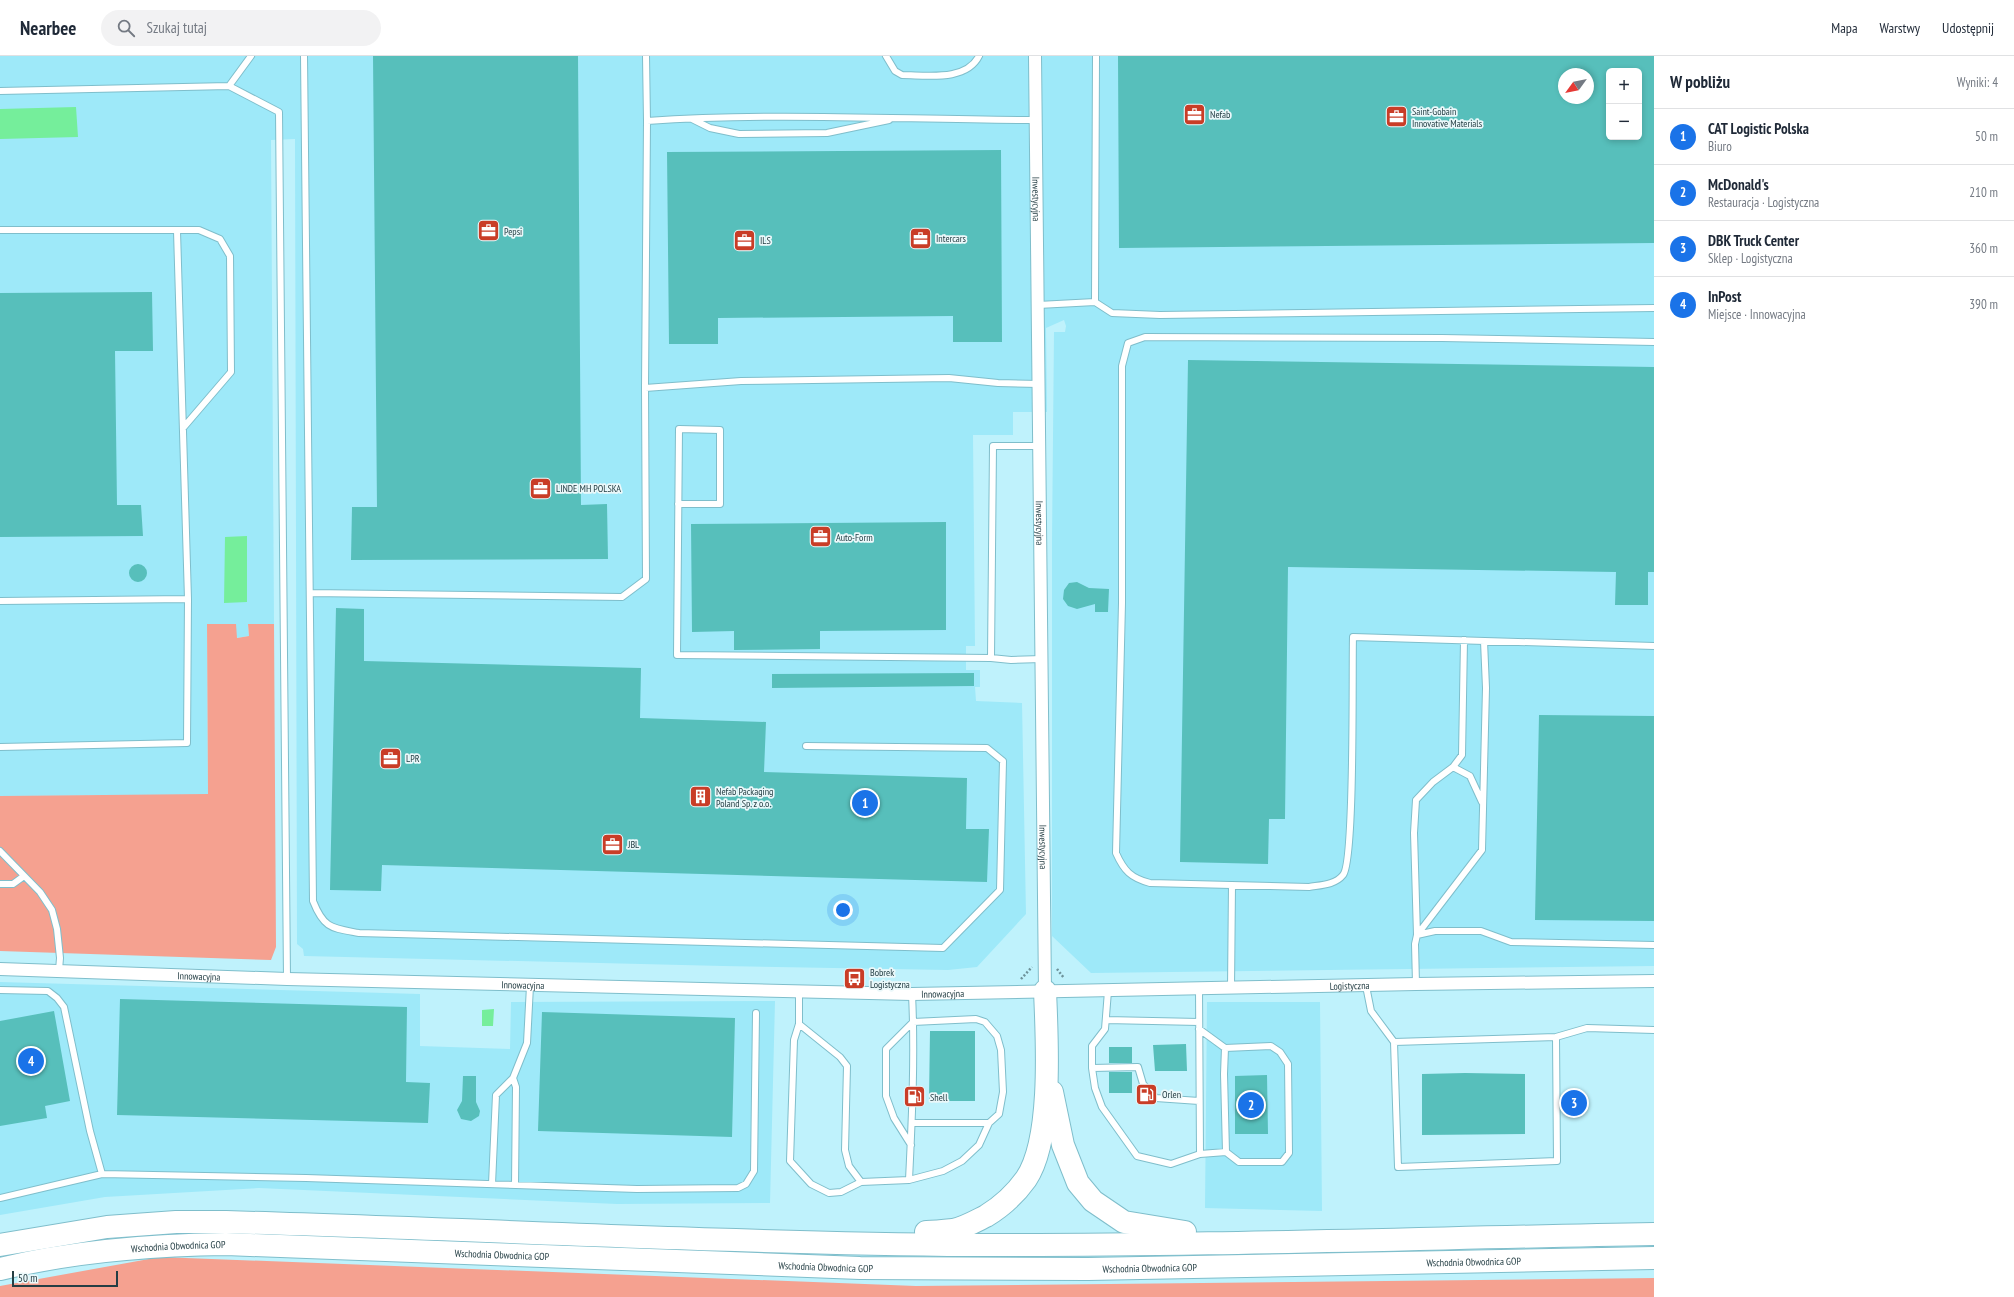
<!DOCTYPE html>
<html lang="pl">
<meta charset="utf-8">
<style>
:root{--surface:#fff;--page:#f2f2f3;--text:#1f2937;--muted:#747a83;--line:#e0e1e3;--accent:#1a73e8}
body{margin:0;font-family:"PT Sans Narrow",sans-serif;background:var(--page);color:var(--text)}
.controls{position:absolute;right:12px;top:12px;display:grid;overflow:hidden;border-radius:6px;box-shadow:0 2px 6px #0003}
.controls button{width:36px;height:36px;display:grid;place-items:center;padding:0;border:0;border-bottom:1px solid var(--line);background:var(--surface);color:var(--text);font:20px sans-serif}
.compass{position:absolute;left:1558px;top:12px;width:36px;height:36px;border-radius:50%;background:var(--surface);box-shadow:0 2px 6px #0003;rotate:237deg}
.scale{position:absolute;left:12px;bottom:10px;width:106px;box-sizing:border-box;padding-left:4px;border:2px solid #243e44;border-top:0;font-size:11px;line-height:14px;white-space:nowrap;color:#243e44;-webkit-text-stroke:3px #ebf8fa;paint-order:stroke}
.you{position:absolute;left:843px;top:854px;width:14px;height:14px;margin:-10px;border:3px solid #fff;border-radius:50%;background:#1a73e8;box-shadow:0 0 0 6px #1a73e833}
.badge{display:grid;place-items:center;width:26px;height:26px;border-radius:50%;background:var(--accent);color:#fff;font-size:13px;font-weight:700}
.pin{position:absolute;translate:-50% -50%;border:2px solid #fff;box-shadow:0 1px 4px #0006}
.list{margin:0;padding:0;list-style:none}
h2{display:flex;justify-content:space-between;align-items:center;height:52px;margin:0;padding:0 16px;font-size:17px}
h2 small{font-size:13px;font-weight:400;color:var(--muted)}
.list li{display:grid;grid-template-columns:26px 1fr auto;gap:12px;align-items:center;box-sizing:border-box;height:56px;padding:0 16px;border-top:1px solid var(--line)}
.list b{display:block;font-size:15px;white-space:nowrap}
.list p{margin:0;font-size:13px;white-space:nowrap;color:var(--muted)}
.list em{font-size:13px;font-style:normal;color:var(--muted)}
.icon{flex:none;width:22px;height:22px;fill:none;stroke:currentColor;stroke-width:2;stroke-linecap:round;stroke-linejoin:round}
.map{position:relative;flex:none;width:1654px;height:1241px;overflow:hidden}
header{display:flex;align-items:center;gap:24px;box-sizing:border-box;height:56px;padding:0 20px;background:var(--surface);border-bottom:1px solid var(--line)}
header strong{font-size:19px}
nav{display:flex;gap:22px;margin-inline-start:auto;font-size:14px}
.search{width:280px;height:36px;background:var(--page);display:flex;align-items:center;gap:10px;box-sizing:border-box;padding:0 14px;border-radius:22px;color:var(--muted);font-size:15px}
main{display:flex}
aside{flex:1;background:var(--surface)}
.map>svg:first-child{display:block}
.built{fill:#9ee9f9;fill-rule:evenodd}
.green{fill:#f5a190}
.water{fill:#75ee9b}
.building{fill:#57bfbb;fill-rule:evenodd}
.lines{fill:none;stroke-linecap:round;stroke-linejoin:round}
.lane-casing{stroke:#7fbecb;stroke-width:8}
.street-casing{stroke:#7fbecb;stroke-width:14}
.highway-casing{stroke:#7fbecb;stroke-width:24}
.path{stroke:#6d929a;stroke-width:2.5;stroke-dasharray:2 2;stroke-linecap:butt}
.lane{stroke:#fff;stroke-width:6}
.street{stroke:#fff;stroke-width:12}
.highway{stroke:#fff;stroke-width:22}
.labels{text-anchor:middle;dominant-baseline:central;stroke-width:3.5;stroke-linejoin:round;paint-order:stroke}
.poi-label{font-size:10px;fill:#243e44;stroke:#ebf8fa;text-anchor:start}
.street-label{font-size:10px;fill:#243e44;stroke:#ebf8fa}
</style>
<header>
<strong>Nearbee</strong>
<div class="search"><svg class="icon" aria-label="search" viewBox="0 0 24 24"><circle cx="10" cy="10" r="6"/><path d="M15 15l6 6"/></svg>Szukaj tutaj</div>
<nav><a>Mapa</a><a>Warstwy</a><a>Udostępnij</a></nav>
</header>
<main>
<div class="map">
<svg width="1654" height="1241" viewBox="0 0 1654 1241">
<rect width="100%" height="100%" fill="#bff2fc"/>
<path class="built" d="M0 0H1654V910L1091 917 1052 880V486L1054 276H1065L1066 270 1064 264 1046 272 1047 356H1013V379H973L975 590H966V614H980V631H975L976 645 1022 647 1026 858 977 911 948 914 723 910 304 900 303 893 297 888 295 83 271 84 274 568H248L249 580 236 582 207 568 208 739 0 740ZM1609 15H1639V81H1609ZM1564 18H1588V42H1564Z
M0 926 420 938V990L510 993 511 946 775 945 770 1147 617 1148 259 1132 105 1141 0 1159Z
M1207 946H1320L1322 1155 1205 1152Z"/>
<path class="green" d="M207 568H236L237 582 249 580 248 568H274L276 891 271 904 0 895V740L208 738Z
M160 1201 916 1230 1654 1222V1241H0V1230Z"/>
<path class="water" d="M76 51 78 81 0 83V53Z
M247 480V546L224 547 225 481Z
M494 953 493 970H482V954Z"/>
<path class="building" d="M373 0H578L581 449 607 448 608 503 351 504 352 451H377Z
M1118 0H1654V187L1119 192ZM1609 15H1639V81H1609ZM1564 18H1588V42H1564Z
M1001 94 1002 286H953V260L718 262V288H669L667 96Z
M152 236 153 295H115L117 449H141L143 480 0 481V237Z
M1188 304 1654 311V516H1648V549H1615L1616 516 1288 511 1285 763H1269L1268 808 1180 806Z
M946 466V574L820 575V593L734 594V575L692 576 691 468Z
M129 517a9 9 0 1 1 18 0a9 9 0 1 1-18 0Z
M1077 526 1089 532 1109 533 1108 556H1095V548L1077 553 1068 550 1063 543 1064 534 1069 527Z
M336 552 364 553V605L641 612 640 662 766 666 764 716 967 722 966 773H989L987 826 382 809 381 835 330 834Z
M974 617V630L772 632V618Z
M1539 659 1654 660V865L1535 864Z
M120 943 407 951 406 1026 430 1027 428 1067 117 1059Z
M54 955 70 1045 45 1050 47 1062 0 1070V965Z
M542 956 735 962 732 1081 538 1075Z
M930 975H975V1045H929Z
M1186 988 1187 1015H1155L1153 989Z
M1109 991H1132V1007H1109Z
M1109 1016H1132V1037H1109Z
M1465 1017 1525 1018V1078L1422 1079V1018Z
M1267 1019 1268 1078H1235V1020Z
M463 1020H476V1046L480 1055 479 1060 471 1065 461 1063 457 1054 462 1045Z"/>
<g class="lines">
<defs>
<path id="lane" d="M304 0 313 845C324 873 332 872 359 877L943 892 1000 834 1003 705 987 692 806 690
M646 0 647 65C777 56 906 64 1036 64
M886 0 895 15 902 19C926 19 966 26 979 0
M229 30 251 0
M0 35 229 30 279 56 287 923
M692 63 710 72 739 78 827 77 889 64
M0 174H199L220 183 230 200 231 316 183 372
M1095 246 1112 257 1160 259 1654 252
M1038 249 1095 246 1096 0
M1654 286 1442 282 1145 281 1128 287 1122 310V547L1116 797C1124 815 1131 822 1150 827L1309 831C1321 829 1335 829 1343 819 1355 806 1352 612 1353 581L1654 590
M645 332 741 325 949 322 998 327 1039 328
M678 448H720V374L679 373 677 599 991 602 1011 604 1042 603
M310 537 622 541 646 523 645 332 647 65
M0 545 188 543
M991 602 993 390H1040
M0 691 187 687 188 543 177 175
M1453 711 1470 720 1482 746
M0 795 40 836 52 854 57 873 60 902 59 914
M0 828H13L24 820
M1417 879 1482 794 1486 632 1484 585
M1417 879 1435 875H1481L1511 886 1654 889
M1416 928 1415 888 1417 879 1414 777 1416 744 1433 726 1453 711 1462 699 1464 584
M1366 930 1371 955 1394 986 1398 1111 1557 1105 1556 981 1394 986
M1231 932 1232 829
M0 934 48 935 57 942 64 951 90 1075 102 1118
M1108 935 1105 973 1092 990V1012L1095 1032 1102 1051 1137 1100 1171 1108 1200 1098 1199 932
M799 936V968L794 984 790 1105 811 1128 829 1137 841 1136 861 1126 909 1124
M1106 964 1199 966
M799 968 840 1001 847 1010 845 1094 849 1110 861 1126
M1199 973 1225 992 1271 990 1280 996 1288 1008 1289 1097 1282 1106H1239L1226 1096 1224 1018 1225 992
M1556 981 1587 972 1654 974
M1092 1012 1138 1011 1143 1028 1156 1042 1199 1045
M513 1022 516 1031 515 1129
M912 1067H989
M911 1089 894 1062 886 1040V993L913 966 976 963 985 966 997 980 1001 994 1003 1036 999 1058 989 1067 979 1089 962 1105 943 1115 909 1124C912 1062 915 1000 912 938
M1200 1098 1226 1096
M492 1128 496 1039 513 1022 527 987 530 930
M0 1142 102 1118 306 1122 637 1133 738 1132 746 1128 754 1115 756 957"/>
<g id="street">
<path id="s1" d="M1035 0 1045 935"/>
<path id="s2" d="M0 913 287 923 912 938 1416 928 1654 925"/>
</g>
<g id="highway">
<path d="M1052 1036 1063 1089 1078 1127 1093 1145 1124 1166 1185 1176"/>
<path d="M926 1176C935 1176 944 1175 953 1174 964 1172 976 1165 986 1160 1001 1151 1016 1137 1026 1123 1053 1083 1047 983 1045 935"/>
<path d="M0 1189 107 1171 176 1166H226C474 1173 723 1187 972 1189 1199 1190 1427 1182 1654 1178"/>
<path id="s3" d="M0 1213C74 1195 151 1189 226 1188L860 1212 1088 1213 1654 1202"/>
</g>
</defs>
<use href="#lane" class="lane-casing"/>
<use href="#street" class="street-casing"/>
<use href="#highway" class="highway-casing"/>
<path class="path" d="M1057 913 1064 922
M1021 923 1032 911"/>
<use href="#lane" class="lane"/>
<use href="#street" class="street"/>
<use href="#highway" class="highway"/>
</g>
<defs>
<symbol id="office-square" viewBox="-11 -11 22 22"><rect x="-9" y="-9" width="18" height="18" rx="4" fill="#c93d27" stroke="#ebf8fa"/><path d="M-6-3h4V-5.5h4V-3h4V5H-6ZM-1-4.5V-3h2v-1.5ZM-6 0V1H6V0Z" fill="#fff"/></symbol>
<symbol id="building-square" viewBox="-11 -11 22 22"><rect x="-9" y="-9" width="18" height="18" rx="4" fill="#c93d27" stroke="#ebf8fa"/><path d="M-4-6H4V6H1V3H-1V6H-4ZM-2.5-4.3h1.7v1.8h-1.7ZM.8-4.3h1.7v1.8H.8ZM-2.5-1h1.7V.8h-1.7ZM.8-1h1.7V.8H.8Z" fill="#fff"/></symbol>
<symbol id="bus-square" viewBox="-11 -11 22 22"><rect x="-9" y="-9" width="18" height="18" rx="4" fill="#c93d27" stroke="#ebf8fa"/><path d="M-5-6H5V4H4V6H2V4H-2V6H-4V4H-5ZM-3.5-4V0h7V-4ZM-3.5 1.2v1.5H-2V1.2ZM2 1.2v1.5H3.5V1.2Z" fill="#fff"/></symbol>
<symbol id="fuel-square" viewBox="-11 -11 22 22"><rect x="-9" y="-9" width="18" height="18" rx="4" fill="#c93d27" stroke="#ebf8fa"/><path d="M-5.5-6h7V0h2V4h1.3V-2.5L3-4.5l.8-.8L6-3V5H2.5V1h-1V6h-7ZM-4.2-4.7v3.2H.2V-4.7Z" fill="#fff"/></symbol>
</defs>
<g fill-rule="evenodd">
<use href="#office-square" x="1182" y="46" width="25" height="25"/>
<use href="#office-square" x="1384" y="48" width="25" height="25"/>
<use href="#office-square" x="476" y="162" width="25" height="25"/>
<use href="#office-square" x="908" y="170" width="25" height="25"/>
<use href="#office-square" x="732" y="172" width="25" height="25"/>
<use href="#office-square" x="528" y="420" width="25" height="25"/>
<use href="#office-square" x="808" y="468" width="25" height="25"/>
<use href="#office-square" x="378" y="690" width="25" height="25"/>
<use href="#building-square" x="688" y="728" width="25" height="25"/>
<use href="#office-square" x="600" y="776" width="25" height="25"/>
<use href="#bus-square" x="842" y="910" width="25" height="25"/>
<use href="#fuel-square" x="1134" y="1026" width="25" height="25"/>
<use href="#fuel-square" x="902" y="1028" width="25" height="25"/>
</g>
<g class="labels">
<g class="poi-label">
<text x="1412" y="55">Saint-Gobain<tspan x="1412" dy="12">Innovative Materials</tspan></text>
<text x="1210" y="58">Nefab</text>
<text x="504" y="175">Pepsi</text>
<text x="936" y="182">Intercars</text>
<text x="760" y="184">ILS</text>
<text x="556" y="432">LINDE MH POLSKA</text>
<text x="836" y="481">Auto-Form</text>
<text x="406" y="702">LPR</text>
<text x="716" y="735">Nefab Packaging<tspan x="716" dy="12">Poland Sp. z o.o.</tspan></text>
<text x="628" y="788">JBL</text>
<text x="870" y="916">Bobrek<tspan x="870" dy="12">Logistyczna</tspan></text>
<text x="1162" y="1038">Orlen</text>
<text x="930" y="1041">Shell</text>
</g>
<g class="street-label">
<text stroke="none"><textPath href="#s1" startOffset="143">Inwestycyjna</textPath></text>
<text stroke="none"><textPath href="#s1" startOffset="467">Inwestycyjna</textPath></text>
<text stroke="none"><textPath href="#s1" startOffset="791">Inwestycyjna</textPath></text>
<text stroke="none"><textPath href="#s2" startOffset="199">Innowacyjna</textPath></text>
<text stroke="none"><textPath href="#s2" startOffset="523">Innowacyjna</textPath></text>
<text stroke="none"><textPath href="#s2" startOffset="1350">Logistyczna</textPath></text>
<text stroke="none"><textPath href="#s2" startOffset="943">Innowacyjna</textPath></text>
<text stroke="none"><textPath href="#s3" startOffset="180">Wschodnia Obwodnica GOP</textPath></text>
<text stroke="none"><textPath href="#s3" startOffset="504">Wschodnia Obwodnica GOP</textPath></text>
<text stroke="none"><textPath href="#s3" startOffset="1476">Wschodnia Obwodnica GOP</textPath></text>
<text stroke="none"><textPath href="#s3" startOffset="828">Wschodnia Obwodnica GOP</textPath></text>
<text stroke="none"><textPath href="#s3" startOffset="1152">Wschodnia Obwodnica GOP</textPath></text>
</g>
</g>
</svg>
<div class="controls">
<button>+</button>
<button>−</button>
</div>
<svg class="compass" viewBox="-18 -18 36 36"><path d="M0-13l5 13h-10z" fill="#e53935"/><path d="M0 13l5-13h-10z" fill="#747a83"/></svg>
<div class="scale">50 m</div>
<div class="you"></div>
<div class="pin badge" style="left:865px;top:747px">1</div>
<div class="pin badge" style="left:1251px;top:1049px">2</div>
<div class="pin badge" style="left:1574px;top:1047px">3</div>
<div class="pin badge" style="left:31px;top:1005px">4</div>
</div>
<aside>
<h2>W pobliżu<small>Wyniki: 4</small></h2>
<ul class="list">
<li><span class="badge">1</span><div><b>CAT Logistic Polska</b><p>Biuro</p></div><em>50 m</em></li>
<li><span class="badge">2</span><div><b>McDonald's</b><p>Restauracja · Logistyczna</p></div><em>210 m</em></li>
<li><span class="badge">3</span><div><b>DBK Truck Center</b><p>Sklep · Logistyczna</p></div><em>360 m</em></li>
<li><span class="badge">4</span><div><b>InPost</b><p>Miejsce · Innowacyjna</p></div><em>390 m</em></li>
</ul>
</aside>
</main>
